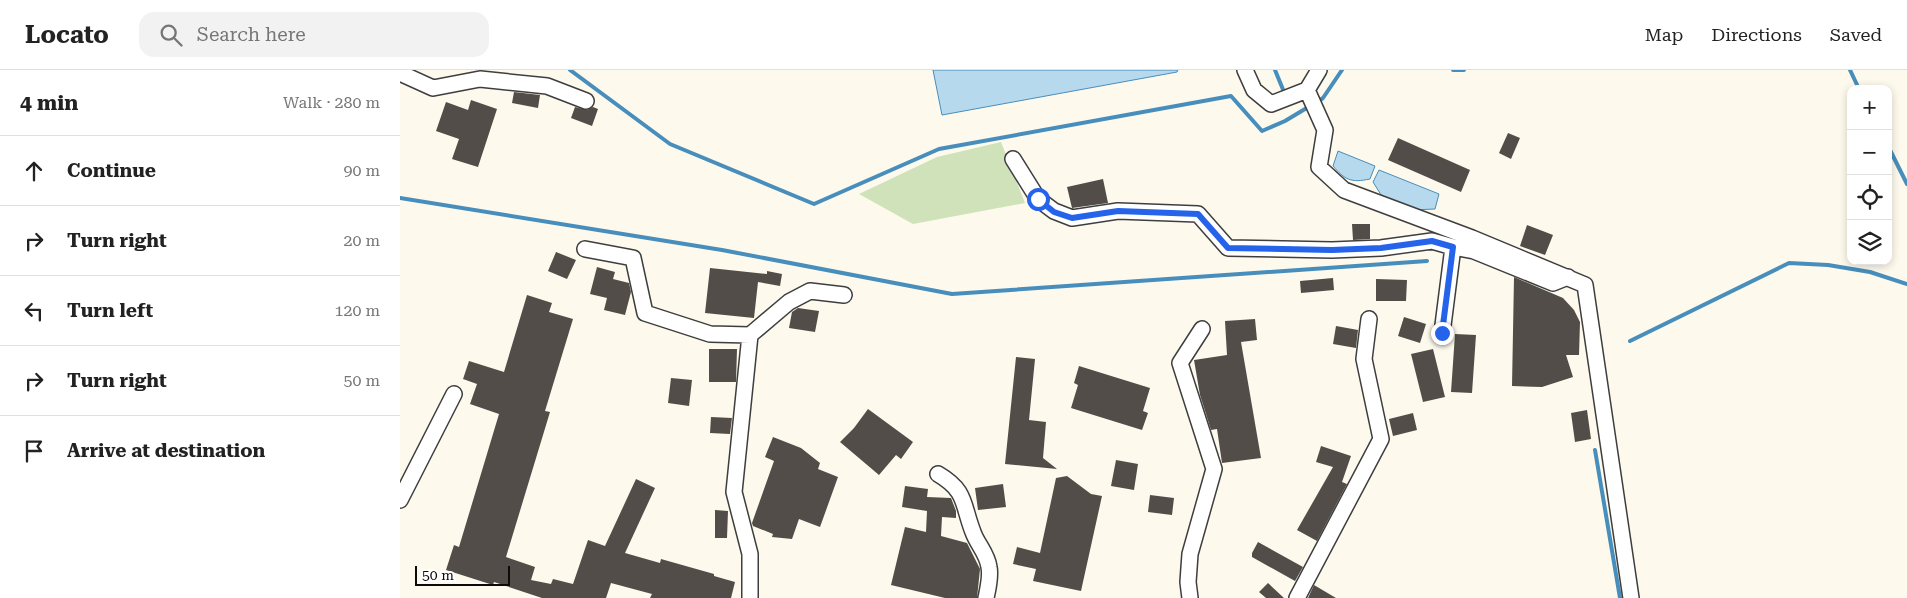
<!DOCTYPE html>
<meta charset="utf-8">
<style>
:root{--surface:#fff;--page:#f2f2f2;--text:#222;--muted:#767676;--line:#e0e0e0}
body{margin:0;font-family:"Roboto Serif",serif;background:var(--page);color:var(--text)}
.controls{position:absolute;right:15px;top:15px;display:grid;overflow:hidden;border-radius:10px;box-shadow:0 2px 8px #0003}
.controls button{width:45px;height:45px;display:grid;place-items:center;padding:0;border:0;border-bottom:1px solid var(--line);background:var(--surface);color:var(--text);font:25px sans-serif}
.scale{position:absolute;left:15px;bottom:12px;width:95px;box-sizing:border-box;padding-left:5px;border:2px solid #0b0b0b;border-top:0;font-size:14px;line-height:18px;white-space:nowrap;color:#0b0b0b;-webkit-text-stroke:4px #fff;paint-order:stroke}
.stop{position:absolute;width:15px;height:15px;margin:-11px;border:4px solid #2563eb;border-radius:50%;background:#fff}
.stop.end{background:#2563eb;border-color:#fff;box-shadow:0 1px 5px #0008}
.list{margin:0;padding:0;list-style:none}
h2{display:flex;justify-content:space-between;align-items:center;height:65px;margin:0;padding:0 20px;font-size:21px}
h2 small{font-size:16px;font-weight:400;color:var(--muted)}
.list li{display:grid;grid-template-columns:32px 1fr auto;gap:15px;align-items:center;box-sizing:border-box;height:70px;padding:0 20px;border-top:1px solid var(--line)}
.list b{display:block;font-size:19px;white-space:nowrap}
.list em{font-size:16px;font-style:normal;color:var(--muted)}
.icon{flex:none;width:28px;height:28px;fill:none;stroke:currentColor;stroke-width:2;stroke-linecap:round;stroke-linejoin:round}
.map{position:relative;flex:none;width:1507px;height:528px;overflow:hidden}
header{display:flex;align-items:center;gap:30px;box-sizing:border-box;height:70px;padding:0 25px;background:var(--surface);border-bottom:1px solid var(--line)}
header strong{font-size:24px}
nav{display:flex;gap:28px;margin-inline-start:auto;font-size:18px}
.search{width:350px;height:45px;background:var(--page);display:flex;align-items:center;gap:12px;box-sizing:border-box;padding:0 18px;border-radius:15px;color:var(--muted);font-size:19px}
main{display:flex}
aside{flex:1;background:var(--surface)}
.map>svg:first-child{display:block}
.green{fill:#cfe2ba}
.water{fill:#b7d9ee;stroke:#478ebc}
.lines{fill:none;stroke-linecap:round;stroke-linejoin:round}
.stream{stroke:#478ebc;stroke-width:4}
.building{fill:#524d49}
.minor-casing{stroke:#3e3e3e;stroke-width:18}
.minor{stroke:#fff;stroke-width:15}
.route{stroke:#2563eb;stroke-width:6}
</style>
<header>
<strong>Locato</strong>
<div class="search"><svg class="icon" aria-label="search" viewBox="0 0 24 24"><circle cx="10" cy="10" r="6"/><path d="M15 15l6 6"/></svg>Search here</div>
<nav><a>Map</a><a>Directions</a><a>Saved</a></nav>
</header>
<main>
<aside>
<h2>4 min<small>Walk · 280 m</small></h2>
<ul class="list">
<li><svg class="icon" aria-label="ahead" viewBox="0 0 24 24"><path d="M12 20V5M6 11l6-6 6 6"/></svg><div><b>Continue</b></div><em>90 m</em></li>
<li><svg class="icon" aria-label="right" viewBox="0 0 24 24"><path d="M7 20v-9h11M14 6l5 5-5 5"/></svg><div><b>Turn right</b></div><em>20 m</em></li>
<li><svg class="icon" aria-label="left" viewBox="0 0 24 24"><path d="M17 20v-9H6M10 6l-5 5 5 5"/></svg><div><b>Turn left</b></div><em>120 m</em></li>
<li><svg class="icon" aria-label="right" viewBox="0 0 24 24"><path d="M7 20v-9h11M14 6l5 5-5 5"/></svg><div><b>Turn right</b></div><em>50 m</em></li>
<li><svg class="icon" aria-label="arrive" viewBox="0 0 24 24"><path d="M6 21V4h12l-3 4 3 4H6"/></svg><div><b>Arrive at destination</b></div></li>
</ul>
</aside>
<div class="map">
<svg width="1507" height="528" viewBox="0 0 1507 528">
<rect width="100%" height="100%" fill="#fdf9ec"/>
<path class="green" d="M601 72 625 133 513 154 459 124 537 87Z"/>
<path class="water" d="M533 0H778L777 2 542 45Z
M938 81 975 96 970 109C951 113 945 110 933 96Z
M979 100 1039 124 1035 139 1011 140 983 128 973 112Z"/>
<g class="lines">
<path class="stream" d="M170 0 270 74 414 134 539 79 831 26 862 61 885 51 910 36
M875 0 884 22
M1053 0H1064
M1450 0 1459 19
M916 33 923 28 942 0
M1488 76 1507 114
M0 128 322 180 552 224 1027 191
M1230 271 1389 193 1428 195 1470 202 1507 214
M1195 380 1220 528"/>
</g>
<path class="building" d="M114 22 140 25 138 38 112 33Z
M71 30 97 39 78 97 52 89 59 69 36 61 46 32 68 40Z
M175 37 187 40 193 37 198 39 192 56 171 48Z
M1108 63 1120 68 1111 89 1099 83Z
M998 68 1070 100 1061 122 988 90Z
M703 109 708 133 672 138 667 117Z
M952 154H970V169L953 170Z
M1127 155 1153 165 1145 185 1120 176Z
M156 182 176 190 167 209 148 201Z
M197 197 215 202 213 209 229 213 231 222 225 245 204 240 207 228 190 224Z
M310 198 367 204V201L382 204 380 216 358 212 354 248 305 243Z
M1114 207 1163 228 1174 240 1180 252 1179 285H1166L1173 307 1142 317 1112 316Z
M933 208 934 220 901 223 900 211Z
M976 209 1007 210 1006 231H976Z
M127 225 152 233 149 242 173 249 145 341 150 342 106 487 135 497 131 510 151 514 153 509 173 514 188 470 205 476 236 409 255 418 225 483 260 493 261 489 314 504V506L335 512 331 528H250L252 524 211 513 206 528H142L94 512 93 515 46 500 54 475 59 477 99 344 70 334 77 314 63 309 69 291 104 302Z
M398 238 419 241 415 262 389 258 392 242Z
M1004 247 1026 254 1020 273 998 266Z
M855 249 857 270 841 272 861 388 822 393 817 359 811 360 800 325 794 290 827 285 825 251Z
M936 256 958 260 956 278 933 274Z
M1055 264 1076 265 1072 323 1051 322Z
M309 279H337L336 312H309Z
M1033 279 1045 327 1023 332 1011 284Z
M616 287 635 289 629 350 646 352 643 388 657 399 605 394Z
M679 296 750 318 743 341 748 343 742 360 671 338 678 315 674 313Z
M271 308 292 310 289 336 268 333Z
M468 339 513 372 501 389 496 385 479 405 440 372 454 358Z
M1187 340 1191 369 1175 372 1171 343Z
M1013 343 1017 360 993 366 989 349Z
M311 347 332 348 330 364 310 363Z
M373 367 401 378 420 393 418 399 438 407 420 457 399 449 392 469 372 467 373 464 353 456 352 453 374 391 365 387Z
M921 376 951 386 942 412 947 414 917 471 897 460 933 397 916 392Z
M716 390 738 394 734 420 711 416Z
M667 406 691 424 702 426 681 521 633 511 636 499 613 494 617 477 640 483 656 408Z
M603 414 606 437 578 440 575 418Z
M505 416 528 419 527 427 551 428 556 441V448L542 447 541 466 567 473 580 499 577 528H545L491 515 505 457 526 462 527 441 502 437Z
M750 425 774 428 772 445 748 442Z
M315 440 328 441 327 468H315Z
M858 472 903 497 895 511 852 487V483Z
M868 513 884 528H866L859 522Z
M914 515 936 528H908Z"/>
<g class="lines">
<defs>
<path id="minor" d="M845 0 854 20 871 34 907 20 919 0
M0 3 33 18 80 9 147 16 186 31
M907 20 925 60 919 97 944 120 1072 168 1185 215 1231 528
M613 89 638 129 654 141 672 148 718 141 798 144 828 178 932 180 981 178 1032 171 1053 177
M185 179 233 188 245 243 310 264 350 265 389 232 410 221 444 225
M1042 263 1053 177 1074 181 1153 213 1168 207
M350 265 334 422 350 484V528
M538 404C567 421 562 434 573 462 577 474 587 483 589 497 591 507 588 518 586 528
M0 430 54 324
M790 528 788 512 790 484 814 399 780 293 802 259
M897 528 981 369 964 289 969 249"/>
</defs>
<use href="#minor" class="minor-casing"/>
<use href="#minor" class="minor"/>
</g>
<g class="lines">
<path class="route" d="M638 129 654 142 672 148 718 141 798 144 828 178 932 180 981 178 1032 171 1053 177 1042 263"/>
</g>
</svg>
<div class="controls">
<button>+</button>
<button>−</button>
<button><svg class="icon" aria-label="locate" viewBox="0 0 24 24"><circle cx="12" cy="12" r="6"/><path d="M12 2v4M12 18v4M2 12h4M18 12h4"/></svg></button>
<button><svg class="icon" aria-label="layers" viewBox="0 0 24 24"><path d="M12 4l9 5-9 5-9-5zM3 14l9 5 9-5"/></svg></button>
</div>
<div class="scale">50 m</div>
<div class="stop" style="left:638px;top:129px"></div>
<div class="stop end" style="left:1042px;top:263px"></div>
</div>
</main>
